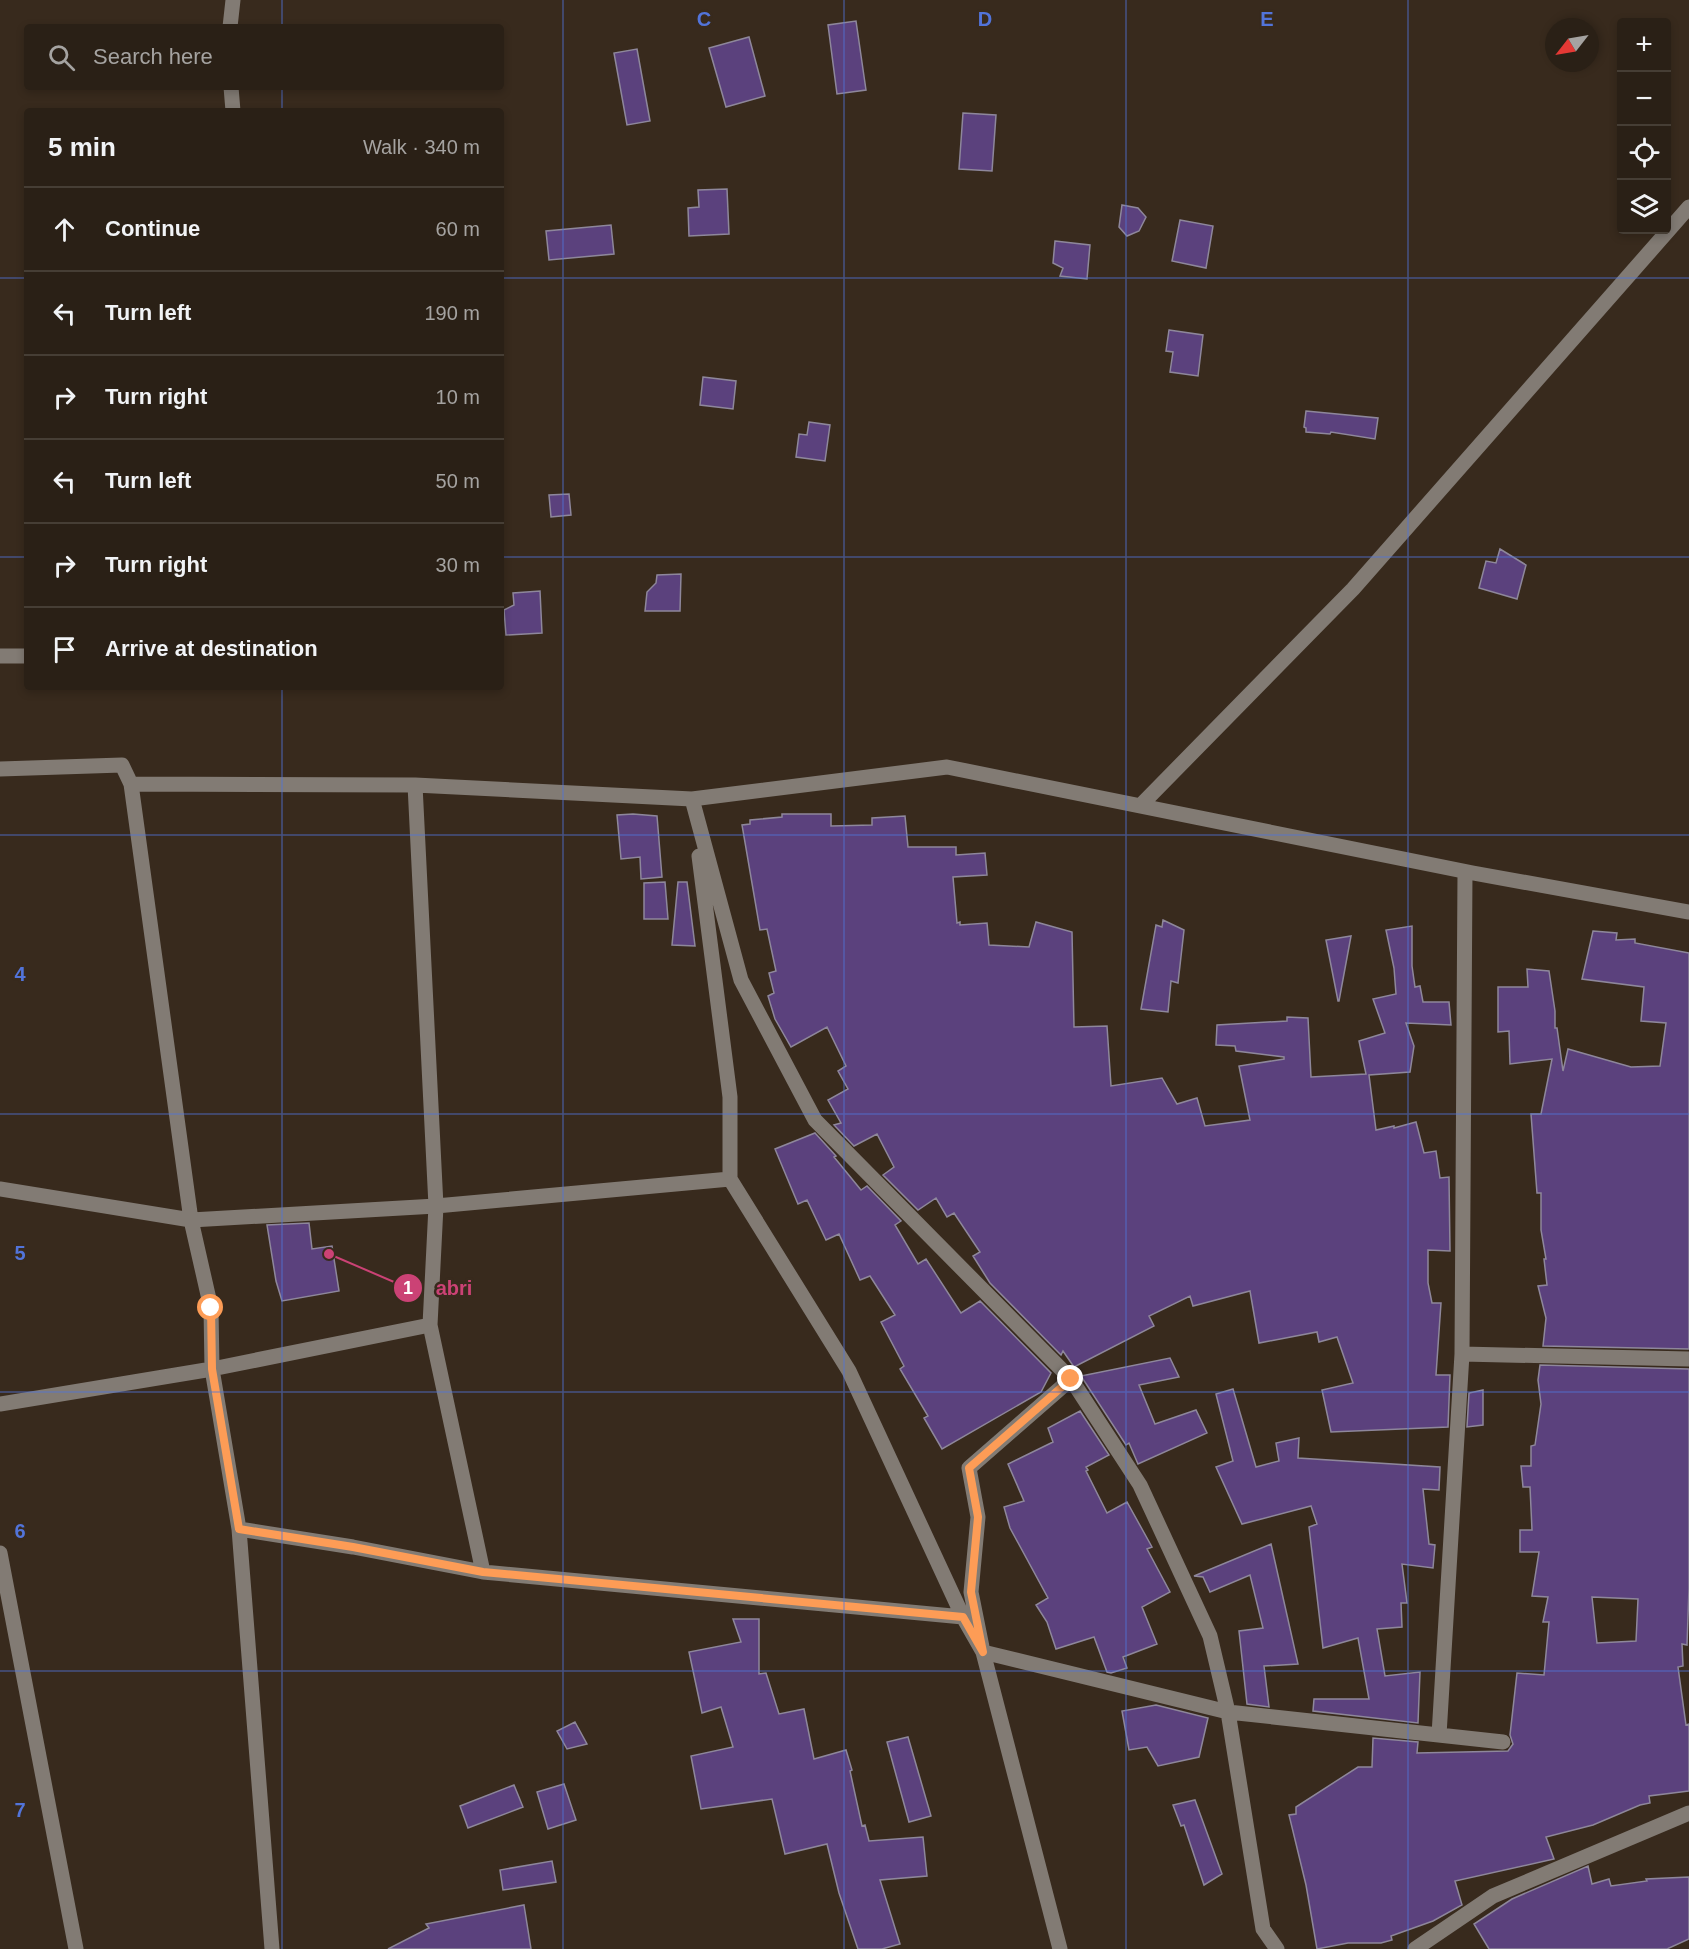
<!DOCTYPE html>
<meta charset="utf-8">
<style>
:root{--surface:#2a2016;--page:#32281f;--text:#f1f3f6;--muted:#a5a3a1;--line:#463e35}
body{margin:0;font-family:Helvetica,sans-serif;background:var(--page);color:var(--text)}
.controls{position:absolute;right:18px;top:18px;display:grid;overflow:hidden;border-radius:6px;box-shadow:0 3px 9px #0003}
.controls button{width:54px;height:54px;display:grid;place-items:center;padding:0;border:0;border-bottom:2px solid var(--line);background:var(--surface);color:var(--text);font:30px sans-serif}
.compass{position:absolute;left:1545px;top:18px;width:54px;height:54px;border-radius:50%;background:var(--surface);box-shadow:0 3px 9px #0003;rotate:239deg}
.stop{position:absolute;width:18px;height:18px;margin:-14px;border:4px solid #fd9c56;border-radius:50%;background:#fff}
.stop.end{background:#fd9c56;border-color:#fff;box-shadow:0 2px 6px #0008}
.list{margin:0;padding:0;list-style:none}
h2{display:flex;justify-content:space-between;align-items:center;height:78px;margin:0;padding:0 24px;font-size:26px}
h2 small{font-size:20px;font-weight:400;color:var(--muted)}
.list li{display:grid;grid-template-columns:39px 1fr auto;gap:18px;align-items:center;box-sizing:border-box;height:84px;padding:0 24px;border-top:2px solid var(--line)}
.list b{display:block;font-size:22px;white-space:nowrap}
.list em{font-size:20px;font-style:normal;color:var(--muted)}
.icon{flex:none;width:33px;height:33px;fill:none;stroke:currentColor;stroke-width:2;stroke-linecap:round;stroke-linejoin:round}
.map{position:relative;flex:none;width:1689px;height:1949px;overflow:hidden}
.search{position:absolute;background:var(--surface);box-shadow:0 3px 9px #0003;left:24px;top:24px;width:480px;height:66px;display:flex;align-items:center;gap:15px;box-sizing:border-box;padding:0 21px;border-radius:6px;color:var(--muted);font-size:22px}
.panel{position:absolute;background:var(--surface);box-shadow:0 3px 9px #0003;left:24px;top:108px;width:480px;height:582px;border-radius:6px}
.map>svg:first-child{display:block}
.building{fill:#5b417d;stroke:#8e879b;stroke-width:1.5;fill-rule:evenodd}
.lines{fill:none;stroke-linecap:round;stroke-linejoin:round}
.minor{stroke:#827b74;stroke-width:15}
.route{stroke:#fd9c56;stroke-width:8}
.grid{fill:none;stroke:#5274da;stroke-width:1.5;stroke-opacity:0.55}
.grid-label{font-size:20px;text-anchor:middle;font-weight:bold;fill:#5274da;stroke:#382a1d;stroke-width:5;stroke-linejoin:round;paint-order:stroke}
.leader{fill:none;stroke:#cb4275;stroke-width:2}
.callout-dot{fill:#cb4275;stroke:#382a1d;stroke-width:2}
.mark-label{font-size:18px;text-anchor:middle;font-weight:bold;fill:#fff}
.callout-label{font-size:20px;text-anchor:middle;font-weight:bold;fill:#cb4275;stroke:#382a1d;stroke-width:5;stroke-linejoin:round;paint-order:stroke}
</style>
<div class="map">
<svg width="1689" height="1949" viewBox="0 0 1689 1949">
<rect width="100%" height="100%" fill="#382a1d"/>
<path class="building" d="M856 21 866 90 837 94 828 25Z
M749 37 765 96 726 107 709 48Z
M637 49 650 121 627 125 614 53Z
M963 113 996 115 992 171 959 169Z
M727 189 729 234 689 236 688 208 699 207 698 190Z
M1122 205 1138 208 1146 217 1139 231 1127 236 1119 227Z
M1180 220 1213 226 1206 268 1172 261Z
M611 225 614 254 549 260 546 231Z
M1055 241 1090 245 1087 279 1060 276 1063 268 1053 263Z
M1169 330 1203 335 1198 376 1170 372 1173 352 1166 351Z
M703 377 736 381 733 409 700 405Z
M1306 411 1378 418 1375 439 1331 432 1330 434 1306 432V428L1304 427Z
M809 422 830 425 825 461 796 457 799 434 807 435Z
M569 494 571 515 551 517 549 495Z
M1500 549 1526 565 1517 599 1479 588 1486 561 1496 563Z
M681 574 680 611H645L647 592 656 583 657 575Z
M540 591 542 633 506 635 504 610 514 605 513 593Z
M633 814 657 816 662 877 641 879 640 857 621 859 617 815Z
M782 814H831V826L872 825V818L905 816 908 847H956V855L985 853 987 875 953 877 957 923 960 922V925L987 923 989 945 1029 947 1036 922 1072 932 1074 1027 1107 1026 1111 1086 1162 1078 1177 1104 1197 1098 1205 1126 1250 1120 1239 1066 1284 1059V1057L1236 1051 1235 1046 1216 1045 1217 1025 1287 1021V1017L1308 1018 1311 1077 1366 1074 1359 1041 1385 1033 1373 999 1396 994 1394 968 1386 930 1412 926V966L1415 987 1420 986 1423 1002H1449L1451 1025 1406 1023 1414 1046 1410 1072 1369 1075 1376 1130 1394 1126V1128L1416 1122 1424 1153 1436 1151 1440 1178 1449 1177 1450 1251 1428 1250V1283L1432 1303H1441L1436 1375H1450L1448 1427 1331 1432 1322 1390 1353 1383 1337 1337 1319 1342 1317 1332 1259 1343 1250 1291 1193 1306 1190 1296 1149 1316 1154 1326 1074 1367 1063 1351 1061 1355 990 1283 973 1256 980 1252 954 1213 947 1217 936 1198 918 1210 883 1175 894 1167 877 1134 854 1146 834 1125 841 1123 828 1100 848 1089 838 1071 846 1066 827 1027 791 1047 775 1019 768 996 774 993 769 973 776 971 767 929 760 930 742 825 750 824V820L782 817Z
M665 882 668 919H644V883Z
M678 882H687L695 946 672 945Z
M1163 920 1184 930 1178 983 1171 981 1168 1012 1141 1009 1156 925 1162 927Z
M1593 931 1617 933 1616 940 1635 939V943L1689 953V1349L1543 1346 1546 1318 1538 1286 1547 1285 1544 1259H1546L1541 1230V1193H1537L1531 1114H1541L1552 1059 1510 1064 1509 1031 1498 1032V987H1528L1527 969 1549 971 1555 1011V1028H1557L1563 1071 1568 1049 1631 1067 1660 1066 1666 1023 1641 1021 1644 987 1582 979Z
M1351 936 1339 1001H1338L1326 940Z
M815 1133 836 1156 834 1157 861 1190 867 1186 901 1221 895 1225 918 1264 926 1259 961 1313 980 1301 1051 1373 1041 1392 942 1449 924 1418 928 1416 900 1369 904 1366 881 1322 895 1315 870 1276 860 1280 839 1234 826 1240 807 1200 798 1204 775 1149Z
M309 1223 312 1249 332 1246 339 1291 282 1301 276 1281 267 1225Z
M1170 1358 1179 1377 1139 1385 1155 1424 1196 1410 1207 1433 1138 1464 1129 1443 1126 1445 1081 1376Z
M1540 1365 1689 1369V1588L1687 1645 1682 1644 1683 1666 1678 1667 1686 1725 1689 1724V1791L1649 1796 1650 1803 1640 1805 1593 1825 1546 1837 1554 1859 1455 1881 1462 1905 1433 1921 1391 1936 1392 1940 1381 1943H1348L1317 1949 1306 1885 1289 1815 1296 1814V1807L1358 1767H1372L1373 1738 1418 1742 1417 1753 1508 1751 1513 1744 1510 1735 1517 1673 1544 1675 1549 1622H1543L1548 1597 1532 1596 1539 1552H1520V1530H1532L1530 1487H1523L1521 1466H1531V1446L1535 1445 1541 1404 1538 1380ZM1592 1597 1638 1599 1636 1641 1597 1643Z
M1233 1389 1256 1467 1279 1461 1276 1443 1299 1438 1298 1458 1440 1467 1439 1490 1423 1489 1429 1544 1435 1545 1433 1568 1402 1564 1407 1603H1401L1402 1627 1377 1629 1385 1676 1420 1672 1418 1723 1313 1711 1314 1699H1369L1358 1638 1323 1648 1309 1527 1317 1524 1311 1506 1242 1524 1216 1467 1233 1461 1216 1394Z
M1483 1390V1425L1467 1427 1469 1393Z
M1080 1411 1109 1455 1086 1467 1088 1470 1086 1471 1107 1513 1127 1502 1152 1547 1147 1549 1170 1592 1142 1607 1157 1644 1123 1657 1127 1668 1111 1673 1107 1672 1094 1637 1056 1649 1047 1622 1036 1605 1048 1598 1010 1528 1004 1507 1024 1501 1008 1464 1053 1442 1048 1428Z
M1271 1544 1298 1664 1264 1666 1269 1707 1247 1704 1239 1631 1263 1628 1250 1575 1210 1592 1203 1577 1194 1576Z
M733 1619H759V1674L766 1673 779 1714 804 1709 814 1759 846 1750 852 1770 850 1771 862 1826 865 1825 869 1841 923 1837 927 1876 880 1880 900 1944 882 1949H858L839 1893 827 1844 785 1854 772 1799 701 1809 691 1756 733 1747 721 1707 702 1713 689 1652 741 1642Z
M1156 1705 1208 1718 1199 1757 1158 1766 1147 1747 1129 1750 1122 1711Z
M575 1722 587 1744 567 1749 557 1731Z
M908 1737 931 1816 909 1822 887 1742Z
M564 1784 576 1820 548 1829 537 1792Z
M514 1785 523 1807 468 1828 460 1806Z
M1195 1800 1222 1874 1204 1885 1184 1825 1181 1826 1173 1805Z
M552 1861 556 1882 503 1890 500 1870Z
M1588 1866 1592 1884 1609 1879 1611 1886 1647 1881 1646 1879 1689 1877V1939L1667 1949H1489L1474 1924 1512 1899Z
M524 1905 531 1949H388L429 1928 426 1924Z"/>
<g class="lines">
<path class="minor" d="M230 27 233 0
M231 87 233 111
M0 656H27
M0 769 122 765 131 784 415 785 692 799 947 767 1473 873 1689 912
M131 784 191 1220 211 1308 212 1369 239 1529 272 1949
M415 785 436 1206 430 1325 483 1572
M692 799 741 980 815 1120 1071 1379 1140 1485 1210 1636 1228 1712 1263 1929 1277 1949
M1140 806 1353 589 1689 207
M699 856 730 1097V1179L849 1371 963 1617
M0 1189 191 1220 436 1206 730 1179
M1462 1354 1689 1359
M0 1404 212 1369 430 1325
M239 1529 353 1547 483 1572 963 1617 983 1652 1228 1712 1503 1742
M0 1553 76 1949
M1439 1735 1462 1354 1465 872
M1060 1949 983 1652 971 1592 978 1517 969 1468 1071 1379
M1415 1949 1493 1896 1689 1813"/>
</g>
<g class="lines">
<path class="route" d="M211 1308 212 1369 239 1529 353 1547 483 1572 963 1617 983 1652 971 1592 978 1517 969 1468 1071 1379"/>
</g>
<path class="grid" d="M282 0V27M563 0V1949M844 0V1949M1126 0V1949M1408 0V1949M282 87V111M0 278H27M501 278H1689M0 557H27M501 557H1689M282 687V1949M0 835H1689M0 1114H1689M0 1392H1689M0 1671H1689"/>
<g class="grid-label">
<text x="704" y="26">C</text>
<text x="985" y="26">D</text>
<text x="1267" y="26">E</text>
<text x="20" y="981">4</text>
<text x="20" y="1260">5</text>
<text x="20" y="1538">6</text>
<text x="20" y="1817">7</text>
</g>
<path class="leader" d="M329 1254L408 1288"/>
<g class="callout-dot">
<circle cx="329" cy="1254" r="6"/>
<circle cx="408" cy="1288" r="15"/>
</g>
<g class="mark-label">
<text x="408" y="1294">1</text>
</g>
<g class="callout-label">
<text x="454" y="1295">abri</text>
</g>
</svg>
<div class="controls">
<button>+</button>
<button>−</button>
<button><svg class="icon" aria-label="locate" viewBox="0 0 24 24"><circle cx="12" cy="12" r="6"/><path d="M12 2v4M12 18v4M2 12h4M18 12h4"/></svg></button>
<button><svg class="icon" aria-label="layers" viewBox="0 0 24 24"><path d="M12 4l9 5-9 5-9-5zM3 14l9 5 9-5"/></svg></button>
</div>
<svg class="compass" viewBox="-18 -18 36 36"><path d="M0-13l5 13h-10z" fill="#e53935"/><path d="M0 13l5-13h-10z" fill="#a5a3a1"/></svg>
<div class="stop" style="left:211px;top:1308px"></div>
<div class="stop end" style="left:1071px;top:1379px"></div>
<div class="search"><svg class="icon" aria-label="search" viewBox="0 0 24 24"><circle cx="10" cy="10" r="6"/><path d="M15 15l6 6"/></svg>Search here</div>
<section class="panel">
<h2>5 min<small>Walk · 340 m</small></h2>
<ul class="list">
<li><svg class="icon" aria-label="ahead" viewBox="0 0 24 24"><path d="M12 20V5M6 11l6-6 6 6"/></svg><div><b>Continue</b></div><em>60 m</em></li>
<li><svg class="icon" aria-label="left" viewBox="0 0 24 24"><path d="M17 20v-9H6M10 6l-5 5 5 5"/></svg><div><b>Turn left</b></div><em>190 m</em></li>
<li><svg class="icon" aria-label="right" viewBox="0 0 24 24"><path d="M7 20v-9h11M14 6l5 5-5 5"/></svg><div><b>Turn right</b></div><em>10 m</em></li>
<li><svg class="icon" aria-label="left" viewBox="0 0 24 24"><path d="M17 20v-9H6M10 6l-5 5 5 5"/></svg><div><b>Turn left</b></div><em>50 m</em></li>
<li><svg class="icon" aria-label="right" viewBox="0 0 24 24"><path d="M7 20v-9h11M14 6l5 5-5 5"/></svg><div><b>Turn right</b></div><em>30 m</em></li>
<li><svg class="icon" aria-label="arrive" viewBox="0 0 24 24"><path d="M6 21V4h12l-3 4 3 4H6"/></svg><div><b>Arrive at destination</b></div></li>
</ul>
</section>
</div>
